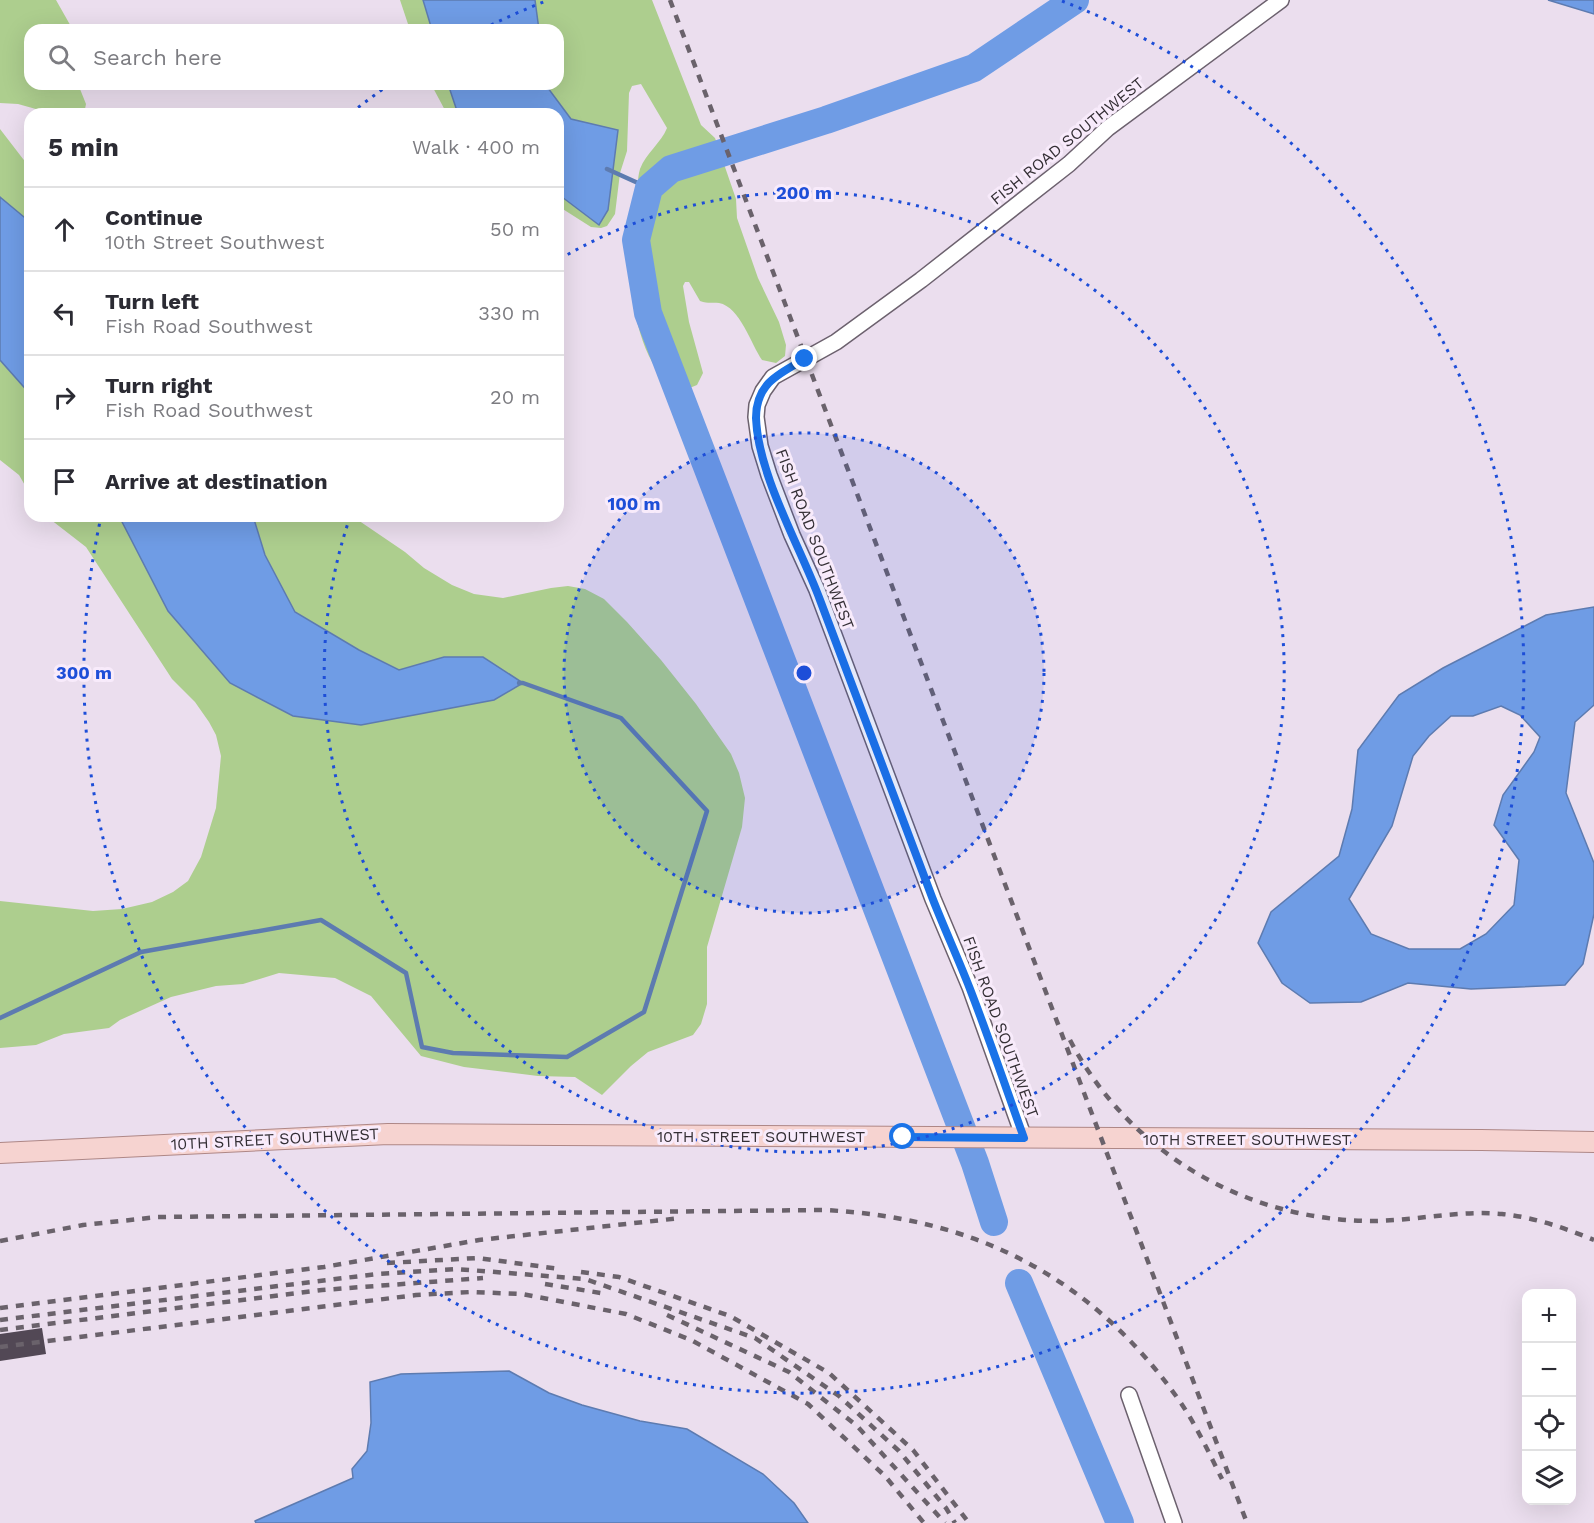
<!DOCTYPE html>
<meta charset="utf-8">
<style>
:root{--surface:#fff;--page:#f2f2f3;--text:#2b2b33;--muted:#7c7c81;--line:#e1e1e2}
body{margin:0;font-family:"Work Sans",sans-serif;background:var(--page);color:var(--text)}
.controls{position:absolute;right:18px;bottom:18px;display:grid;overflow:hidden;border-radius:12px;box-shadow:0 6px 24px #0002}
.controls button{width:54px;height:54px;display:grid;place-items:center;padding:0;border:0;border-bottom:2px solid var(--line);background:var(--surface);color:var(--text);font:30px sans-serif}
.stop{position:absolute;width:18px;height:18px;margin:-14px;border:4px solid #1a73e8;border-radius:50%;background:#fff}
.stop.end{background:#1a73e8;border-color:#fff;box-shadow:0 2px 6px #0008}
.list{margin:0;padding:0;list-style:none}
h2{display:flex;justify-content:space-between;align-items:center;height:78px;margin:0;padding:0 24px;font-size:26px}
h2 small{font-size:20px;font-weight:400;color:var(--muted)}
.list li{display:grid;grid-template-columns:39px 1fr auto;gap:18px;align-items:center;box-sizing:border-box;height:84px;padding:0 24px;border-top:2px solid var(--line)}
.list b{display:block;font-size:22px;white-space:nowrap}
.list p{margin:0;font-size:20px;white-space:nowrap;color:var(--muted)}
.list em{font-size:20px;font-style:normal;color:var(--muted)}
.icon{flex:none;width:33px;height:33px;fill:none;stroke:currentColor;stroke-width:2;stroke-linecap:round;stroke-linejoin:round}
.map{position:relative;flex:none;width:1594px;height:1523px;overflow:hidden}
.search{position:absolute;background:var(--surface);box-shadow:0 6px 24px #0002;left:24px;top:24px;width:540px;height:66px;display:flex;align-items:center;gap:15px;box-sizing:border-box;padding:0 21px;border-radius:18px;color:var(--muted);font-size:22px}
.panel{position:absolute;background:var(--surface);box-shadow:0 6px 24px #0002;left:24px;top:108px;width:540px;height:414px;border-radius:18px}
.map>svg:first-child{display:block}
.green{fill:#adce8e}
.water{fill:#6f9ce5;stroke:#5d7bb0;stroke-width:1.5;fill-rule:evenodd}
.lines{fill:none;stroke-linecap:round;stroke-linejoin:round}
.stream{stroke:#5d7bb0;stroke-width:4.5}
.river{stroke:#6f9ce5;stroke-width:28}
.building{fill:#524855}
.minor-casing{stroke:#6c616e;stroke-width:18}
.major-casing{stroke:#ae8786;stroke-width:22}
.minor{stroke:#fff;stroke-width:15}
.major{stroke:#f6d3d0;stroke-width:20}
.rail{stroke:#6a626b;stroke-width:4.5;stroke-dasharray:8 8;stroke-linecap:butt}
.route{stroke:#1a73e8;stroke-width:8}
.ring{fill:none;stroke:#1d4ed8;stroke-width:3;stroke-dasharray:3 6}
.labels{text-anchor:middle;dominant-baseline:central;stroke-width:6;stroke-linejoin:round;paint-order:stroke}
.street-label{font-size:16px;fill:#342f35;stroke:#f8ebfb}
.centre{fill:#1d4ed8;stroke:#f8ebfb;stroke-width:3}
.ring-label{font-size:18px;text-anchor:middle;font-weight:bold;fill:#1d4ed8;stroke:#f8ebfb;stroke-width:6;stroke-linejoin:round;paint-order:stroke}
</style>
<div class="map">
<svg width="1594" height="1523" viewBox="0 0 1594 1523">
<rect width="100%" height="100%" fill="#ebdeee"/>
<path class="green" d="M0 0H56L73 30H30V84H78L86 104 84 114 43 111 18 104 0 103Z
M400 0H652L701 125 715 138 736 199 737 218 758 278 779 322 786 345 785 356 776 363 762 360C751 344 740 307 719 303 712 302 709 304 700 301L689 282H685L683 286 689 322 703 373 697 385 687 389C680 386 671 384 666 380 635 352 627 277 630 237 631 225 635 213 636 201 638 191 637 179 640 169 646 153 661 143 667 128L641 84 632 86 629 93 627 151 620 173 615 214 607 226 601 228 591 227 558 206V114H447L431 84H558V30H410Z
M0 129 30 168V494L19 475 0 460Z
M46 516H352L405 552 424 568 452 585 474 594 503 598 551 588 568 586 585 589 604 599 627 622 661 660 696 704 731 754 739 773 745 798 742 827 707 947V1004L701 1024 693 1035 648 1052 631 1066 602 1095 575 1077 538 1076 464 1067 421 1056 371 996 335 978 279 973 243 984 216 986 171 997 120 1020 109 1028 64 1034 36 1045 0 1048V901L93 911 122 909 152 902 173 892 188 881 201 857 216 808 221 756 216 735 209 722 195 702 172 679 86 547Z"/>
<path class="water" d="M423 0H535L539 30H432Z
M1548 0H1594V14Z
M448 84H545L571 119 618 130 608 210 599 225 558 194V114H458Z
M0 197 30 222V394L0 360Z
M119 516H253L265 555 295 612 359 650 399 670 444 657H483L523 683 494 700 361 725 293 716 230 683 168 611Z
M1594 607V705L1575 722 1566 793 1594 863V914L1583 964 1565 985 1471 989 1408 983 1361 1002 1310 1003 1282 983 1258 943 1271 912 1339 856 1352 809 1358 750 1399 695 1443 668 1546 615ZM1501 706 1520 715 1540 737 1534 752 1503 795 1494 825 1519 860 1514 905 1486 934 1460 949H1409L1371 934 1349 899 1392 826 1413 756 1429 736 1451 716H1473Z
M509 1371 549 1393 582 1405 640 1421 687 1429 763 1474 794 1503 808 1523H256L255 1521 353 1478 352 1469 367 1451 371 1423 370 1382 401 1374Z"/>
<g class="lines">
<path class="stream" d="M607 169 649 188
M0 1018 141 952 321 920 406 973 422 1047 453 1053 567 1057 644 1012 707 811 621 718 523 683H519"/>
<path class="river" d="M994 1222 975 1163 648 313 636 240 649 188 671 169 826 120 974 68 1075 0
M1019 1283 1120 1523"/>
</g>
<path class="building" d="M42 1328 46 1354 0 1361V1334Z"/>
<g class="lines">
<defs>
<path id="minor" d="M1024 1138 970 987 933 899 817 590 792 535 769 475 760 446 756 417 757 405 763 391 773 377 836 342 921 280 1069 164 1108 128 1281 0
M1129 1395 1174 1523"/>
<path id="major" d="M0 1153 388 1134 1481 1140 1594 1142"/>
</defs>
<use href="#minor" class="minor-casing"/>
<use href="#major" class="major-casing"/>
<use href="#minor" class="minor"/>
<use href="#major" class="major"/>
<path class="rail" d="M670 0 1247 1523
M1070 1040C1128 1152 1245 1220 1370 1221 1414 1221 1458 1210 1502 1214 1533 1217 1565 1228 1594 1240
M0 1241 83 1225 158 1217 823 1210C975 1217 1093 1277 1181 1403 1197 1427 1209 1453 1222 1479
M387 1263 478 1258 560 1269
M581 1272 619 1277 730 1316 829 1373 913 1450 969 1523
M545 1284 607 1294
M0 1308 324 1267 479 1240 681 1218
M667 1315 789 1372 857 1426 945 1523
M0 1320 377 1274 456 1269 585 1279 755 1338 839 1396 899 1451 946 1508 955 1523
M0 1330 322 1290 483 1278
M0 1347 416 1295 471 1292 522 1294 626 1314 691 1340 808 1404 885 1476 924 1523"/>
</g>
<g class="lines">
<path class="route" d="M805 359C780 373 756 383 756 418 758 475 800 546 820 600 857 699 895 798 932 897 944 928 958 958 970 989 989 1038 1006 1088 1024 1138L903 1137"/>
</g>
<circle cx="804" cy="673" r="240" fill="#1d4ed8" fill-opacity=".12"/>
<g class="ring">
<circle cx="804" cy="673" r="240"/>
<path d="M560 259A480 480 0 1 1 350 517"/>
<path d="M351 113A720 720 0 0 1 386 87M483 29A720 720 0 0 1 546 1M1062 1A720 720 0 1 1 101 517"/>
</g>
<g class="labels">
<g class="street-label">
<text transform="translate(1067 141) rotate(-39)">FISH ROAD SOUTHWEST</text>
<text transform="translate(815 539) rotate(69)">FISH ROAD SOUTHWEST</text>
<text transform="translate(1001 1027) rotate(70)">FISH ROAD SOUTHWEST</text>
<text x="761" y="1136">10TH STREET SOUTHWEST</text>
<text transform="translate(275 1139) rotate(-3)">10TH STREET SOUTHWEST</text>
<text x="1247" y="1139">10TH STREET SOUTHWEST</text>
</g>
</g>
<circle cx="804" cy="673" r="9" class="centre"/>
<g class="ring-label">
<text x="804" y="199">200 m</text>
<text x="634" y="510">100 m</text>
<text x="84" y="679">300 m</text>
</g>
</svg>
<div class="controls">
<button>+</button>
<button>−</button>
<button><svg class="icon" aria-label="locate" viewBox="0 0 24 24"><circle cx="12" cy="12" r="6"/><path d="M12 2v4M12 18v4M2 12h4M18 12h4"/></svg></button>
<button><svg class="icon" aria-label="layers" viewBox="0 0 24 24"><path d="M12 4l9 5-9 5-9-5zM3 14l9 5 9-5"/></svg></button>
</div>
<div class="stop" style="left:903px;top:1137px"></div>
<div class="stop end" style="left:805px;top:359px"></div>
<div class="search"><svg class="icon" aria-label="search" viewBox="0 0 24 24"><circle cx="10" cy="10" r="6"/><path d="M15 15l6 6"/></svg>Search here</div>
<section class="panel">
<h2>5 min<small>Walk · 400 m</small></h2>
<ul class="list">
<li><svg class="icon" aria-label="ahead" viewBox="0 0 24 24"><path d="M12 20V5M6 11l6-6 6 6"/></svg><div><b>Continue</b><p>10th Street Southwest</p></div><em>50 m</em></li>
<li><svg class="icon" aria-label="left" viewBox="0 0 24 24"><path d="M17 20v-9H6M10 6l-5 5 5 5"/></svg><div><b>Turn left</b><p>Fish Road Southwest</p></div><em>330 m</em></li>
<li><svg class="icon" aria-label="right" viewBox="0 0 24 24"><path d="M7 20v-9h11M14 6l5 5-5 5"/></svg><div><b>Turn right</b><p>Fish Road Southwest</p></div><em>20 m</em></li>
<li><svg class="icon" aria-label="arrive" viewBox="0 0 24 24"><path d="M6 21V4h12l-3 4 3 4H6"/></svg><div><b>Arrive at destination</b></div></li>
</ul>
</section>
</div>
